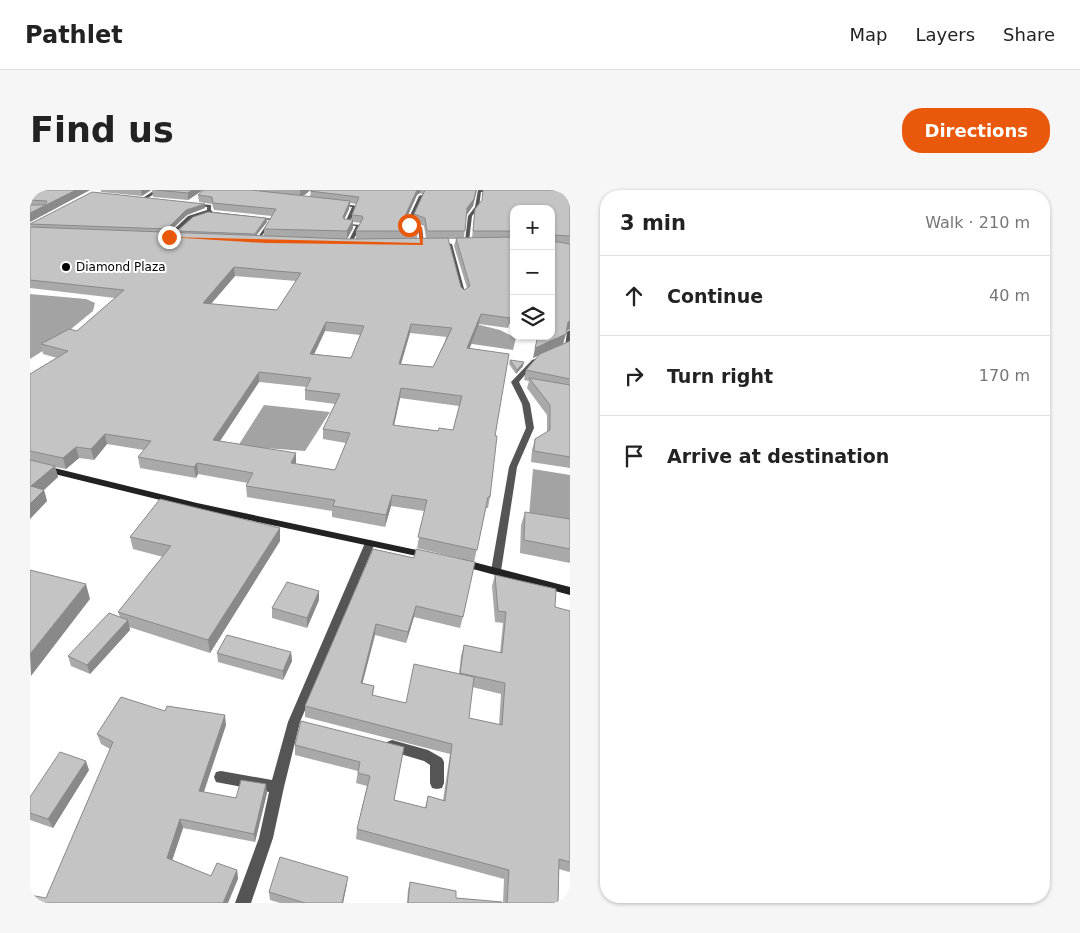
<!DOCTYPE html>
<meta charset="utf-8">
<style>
:root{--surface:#fff;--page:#f6f6f6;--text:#222;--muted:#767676;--line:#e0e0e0;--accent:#ea580c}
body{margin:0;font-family:"DejaVu Sans",sans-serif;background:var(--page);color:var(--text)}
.controls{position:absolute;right:15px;top:15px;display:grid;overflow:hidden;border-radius:10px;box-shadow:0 1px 4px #0004}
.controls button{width:45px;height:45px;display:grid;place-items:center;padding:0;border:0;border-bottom:1px solid var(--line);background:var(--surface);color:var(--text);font:25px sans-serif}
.stop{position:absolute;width:15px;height:15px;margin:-11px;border:4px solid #ea580c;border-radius:50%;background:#fff}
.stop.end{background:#ea580c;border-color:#fff;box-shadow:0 1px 5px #0008}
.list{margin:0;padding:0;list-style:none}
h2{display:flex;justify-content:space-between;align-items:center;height:65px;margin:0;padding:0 20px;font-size:21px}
h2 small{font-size:16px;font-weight:400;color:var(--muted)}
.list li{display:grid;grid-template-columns:32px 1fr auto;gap:15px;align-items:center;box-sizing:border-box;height:80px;padding:0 20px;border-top:1px solid var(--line)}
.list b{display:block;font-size:19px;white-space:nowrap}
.list em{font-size:16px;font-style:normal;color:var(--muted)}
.icon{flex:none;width:28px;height:28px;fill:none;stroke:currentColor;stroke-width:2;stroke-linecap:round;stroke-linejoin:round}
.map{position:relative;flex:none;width:540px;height:713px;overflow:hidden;border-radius:20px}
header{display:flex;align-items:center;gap:30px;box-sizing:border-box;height:70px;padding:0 25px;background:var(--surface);border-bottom:1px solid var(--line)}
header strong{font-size:24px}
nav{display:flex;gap:28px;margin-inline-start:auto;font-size:18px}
.intro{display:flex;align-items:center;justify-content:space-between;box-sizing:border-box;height:120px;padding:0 30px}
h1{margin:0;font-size:35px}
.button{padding:12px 22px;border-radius:20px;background:var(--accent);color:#fff;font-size:18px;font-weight:700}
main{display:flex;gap:30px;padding:0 30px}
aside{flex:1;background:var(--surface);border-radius:20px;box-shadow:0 1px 4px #0004}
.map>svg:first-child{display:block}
.water{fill:#a3a3a3}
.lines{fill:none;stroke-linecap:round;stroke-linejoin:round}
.street{fill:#555;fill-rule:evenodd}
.secondary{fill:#222;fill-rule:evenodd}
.wall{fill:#a9a9a9;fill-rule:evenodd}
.shaded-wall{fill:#898989}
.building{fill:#c4c4c4;stroke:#898989;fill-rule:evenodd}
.route{fill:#ea580c}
.poi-dot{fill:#000;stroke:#fff;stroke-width:2}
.labels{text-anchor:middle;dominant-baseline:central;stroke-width:4;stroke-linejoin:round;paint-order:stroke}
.far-poi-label{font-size:12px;fill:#000;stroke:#fff;text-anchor:start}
</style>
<header>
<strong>Pathlet</strong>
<nav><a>Map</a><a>Layers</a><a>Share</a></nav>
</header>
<div class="intro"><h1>Find us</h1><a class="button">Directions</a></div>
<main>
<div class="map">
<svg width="540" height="713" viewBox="0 0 540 713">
<rect width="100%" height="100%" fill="#fff"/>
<path class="water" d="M0 104 56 109 65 113 63 121 19 157 0 169Z
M450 135 470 140 486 148 483 160 415 150 421 138Z
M234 215 300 222 275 261 208 256Z
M503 279 540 285V335L499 326Z"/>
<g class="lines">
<path class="street" d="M125 0H130L115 10 111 9Z
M448 0H482L476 3 451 2 449 17 442 26 439 51 437 52 435 51 438 26 445 17Z
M391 5 393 6 381 33 392 37 394 54 392 55 390 54 388 38 376 34 389 6Z
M304 12 327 16 319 34 331 35 321 55 317 54 326 36 314 35 322 17 304 14Z
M159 13 181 15V20L183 22 245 29 227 52 225 51 240 30 182 24 178 23 162 28 141 48H137V46L158 26 177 20V17L161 15Z
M418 53 422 54 436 106 431 105Z
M540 140V158L535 156 537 142Z
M512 166 514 167V169L506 172 489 192 500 214 504 238 487 277 471 381 466 385 461 381 479 277 496 238 492 214 481 192 502 170Z
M340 350 345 353 270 532 254 597 243 648 221 713H205L229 648 239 602 191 593 186 592 184 587 186 582 191 581 242 590 258 532 335 353Z
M362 550 398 560 412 568 414 572V593L412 598 407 599 402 598 400 593V575L394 571 357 560 355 556 357 552Z"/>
<path class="secondary" d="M0 272 167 313 396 362 401 365 396 368 167 319 0 278Z
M432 369 540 397V405L428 375 427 373 428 371Z"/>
</g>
<path class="wall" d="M9 0H60L0 32V4Z
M71 0H121L112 6 71 2Z
M122 0H173L158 10 123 7Z
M229 0H280L276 4 272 6 280 7 281 0H447L443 16 436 25 434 48H442L445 19 536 2 540 0V139L536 141 533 154 540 151V278L501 272 502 260 505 249 517 242V225L497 198 499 191 494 190 496 180 509 165 503 168 521 146V19H484V122H483L478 138 449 134 440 158 465 246 460 307 458 318H456L444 372 387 358 394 321 361 316 355 337 302 327V321L217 307 216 296 218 293 168 284 166 288 110 278 108 267 114 260 77 254 64 270 49 268 36 279 25 277 28 287 14 300 17 311 0 329V184L27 168 13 164 11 154 47 141 85 108 0 98V37H1L0 34 175 18 157 25 139 42 147 43V41L236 28 237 32 226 45 234 46V39L242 26 184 20 182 14 169 12 168 5 229 1ZM390 3 393 5 384 24V31L377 28 387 5ZM320 13 326 14 322 25V30L314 29 319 19ZM323 32 331 33 326 41V49H317L323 38ZM387 33 394 36 396 48H387L388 41ZM418 49H426L424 56 437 98 434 100 431 97ZM205 86 266 91 247 120 181 114ZM295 141 330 145 321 168 284 164ZM380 143 417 147 403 177 371 174ZM229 192 277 197 275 200V210L305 214 293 239V249L316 253 305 280 266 274 190 251ZM370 208 429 216 423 240 408 241 364 235Z
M480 170 493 176 486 184 479 174Z
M495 322 540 329V373L490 363 491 335Z
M250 338V351L180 463 99 437 100 440 60 484 41 476 38 466 90 427 88 422 133 367 103 359 100 347Z
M343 359 433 427 430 438 384 427 376 453 345 445 332 493 344 496 343 506 376 513 429 484 431 466 434 455 470 463 473 433 465 432 462 396 465 385 525 417 540 421V681L539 682 529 679 528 713H473L474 689 326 649 327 639 337 596 326 593 328 581 265 565V555L374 557 364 610 395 618 398 606 413 610 420 564 275 527V516ZM442 497 471 504 469 535 439 528Z
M289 401V410L277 438 242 428V418Z
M261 462 262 471 253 490 188 472 187 463Z
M135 521 196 535 174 602 206 608 237 603 225 652 153 638 142 670 181 686 207 680 208 689 16 708 80 559 71 554 67 544Z
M59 580 23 638 0 630V607Z
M380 692 426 708 472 713H377L378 700Z
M317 694 313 713H250L240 710 239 702Z"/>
<path class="shaded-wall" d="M46 0H60L0 32V23Z
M111 0H121L112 6Z
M162 0H173L158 10V3Z
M270 0H280L276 4 270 7Z
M387 0H391L390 3 387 5 374 33 375 26Z
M447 0 443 16 436 26 437 18Z
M320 11 319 19 312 34 313 27Z
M175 14V18L157 25 137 44V39L156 20Z
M236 28 237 32 225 47V44Z
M323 30V38L317 49V41Z
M204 77 205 86 174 122 173 113Z
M484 116 483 122 478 138 480 128Z
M451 124 449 134 436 167 437 158Z
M540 131V139L535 142 538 132Z
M296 132 295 141 280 173V164Z
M381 134 380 143 368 184 369 174Z
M536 144 533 154 503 168 505 158Z
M494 172 493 176 486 184 487 180Z
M229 182V192L184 260 183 250Z
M371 198 370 208 362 245 363 235Z
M75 244 77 254 64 270 61 259Z
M46 257 49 268 36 279 33 268Z
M266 263V273L261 284V273Z
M167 273 168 284 166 288 164 277Z
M25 276 28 287 5 308 1 296Z
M14 300 17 311 0 329V314Z
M362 305 361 316 355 337 356 325Z
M250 338V351L180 463 178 450Z
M56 394 60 409 1 486 0 464Z
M289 401V410L277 438V428Z
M386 416 384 427 376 453 378 442Z
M98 430 100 440 60 484 57 475Z
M346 434 345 445 330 503 331 493Z
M261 462 262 471 253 490V481Z
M195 525 196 535 171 610 169 601Z
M56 571 59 580 23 638 18 629Z
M236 594 237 603 225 652 224 644Z
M150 629 153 638 140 677 137 668Z
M207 680 208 689 198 713H193Z
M318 687 313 713H312Z"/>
<path class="building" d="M9 0H46L0 23V15H15L17 11 0 10V4Z
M126 0H162L158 3Z
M174 0H221L320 11 313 27 314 29 323 30 317 41 234 39 246 19 183 13 182 7 168 5Z
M281 0H387L375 26 376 28 387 32 388 41H326L333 28 332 26 322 25 329 7 280 1Z
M395 0H446L444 9 437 18 435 41H397L395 28 384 24Z
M453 0H530L536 2V0H540V46L523 45 522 51 540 54V131L538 132 536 144 505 158 508 146H521V19H484V41H443L445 19 452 10Z
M62 2 175 14 156 20 137 39 0 34Z
M178 22 236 28 225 44 147 41 163 27Z
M0 37 319 49 418 48 431 97 434 100 440 96 426 48 484 47V116L480 128 451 124 437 158 479 164 465 246H467L460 307H458L447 360 388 347 397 310 362 305 356 325 303 316 305 310 216 296 223 283 167 273 164 277 108 267 121 251 75 244 61 259 46 257 33 268 0 261V184L38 161 11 154 39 139 47 141 94 100 0 90ZM204 77 246 81 271 83 247 120 173 113ZM296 132 334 136 321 168 280 164ZM381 134 422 138 403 177 369 174ZM229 182 281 188 275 200 310 204 293 239 320 243 305 280 261 273 266 263 183 250ZM371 198 432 206 423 240 409 238 408 241 363 235Z
M540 151V189L496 180 510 164Z
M480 170 494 172 487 180Z
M499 188 540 195V267L504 261 505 249 520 240V215Z
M0 270 25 276 1 296 14 300 0 314Z
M130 309 250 338 178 450 88 422 141 356 100 347Z
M495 322 540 329V359L494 350Z
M343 359 384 368 386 359 445 372 433 427 386 416 378 442 346 434 331 493 344 496 342 505 376 513 384 474 444 487 439 528 472 535 475 493 430 483 434 455 472 463 476 422 468 421 465 385 526 399 525 417 540 421V672L529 669 528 713H477L479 680 327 639 340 586 328 583 330 572 265 555 271 531 374 557 364 610 396 618 398 606 415 611 422 554 275 516Z
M0 380 56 394 0 464Z
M257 392 289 401 277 428 242 418Z
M79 423 98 430 57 475 38 466Z
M197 445 261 462 253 481 187 463Z
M91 507 135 521 137 516 195 525 169 601 206 608 211 590 236 594 224 644 150 629 137 668 181 686 187 673 207 680 193 713H0V705L16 708 83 552 67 544Z
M30 562 56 571 18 629 0 623V607Z
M250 667 318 687 312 713H275L239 702Z
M380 692 426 701V708L472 712V713H378Z"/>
<path class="route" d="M379 33 392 37 393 55 236 53 137 47 390 53 389 38 378 35Z"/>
<circle class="poi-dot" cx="36" cy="77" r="5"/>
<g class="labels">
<g class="far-poi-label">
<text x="46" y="77">Diamond Plaza</text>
</g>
</g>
</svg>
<div class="controls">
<button>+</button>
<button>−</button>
<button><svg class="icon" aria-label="layers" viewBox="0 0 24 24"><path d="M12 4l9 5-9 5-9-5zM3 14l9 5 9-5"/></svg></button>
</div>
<div class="stop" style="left:379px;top:35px"></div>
<div class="stop end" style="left:139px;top:47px"></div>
</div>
<aside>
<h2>3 min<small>Walk · 210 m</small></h2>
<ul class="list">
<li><svg class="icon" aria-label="ahead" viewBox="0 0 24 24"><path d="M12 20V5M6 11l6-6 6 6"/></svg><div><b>Continue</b></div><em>40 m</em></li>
<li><svg class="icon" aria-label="right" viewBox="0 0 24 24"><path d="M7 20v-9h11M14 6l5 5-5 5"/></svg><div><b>Turn right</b></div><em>170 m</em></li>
<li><svg class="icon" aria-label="arrive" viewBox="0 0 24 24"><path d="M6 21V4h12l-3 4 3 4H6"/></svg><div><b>Arrive at destination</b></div></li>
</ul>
</aside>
</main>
